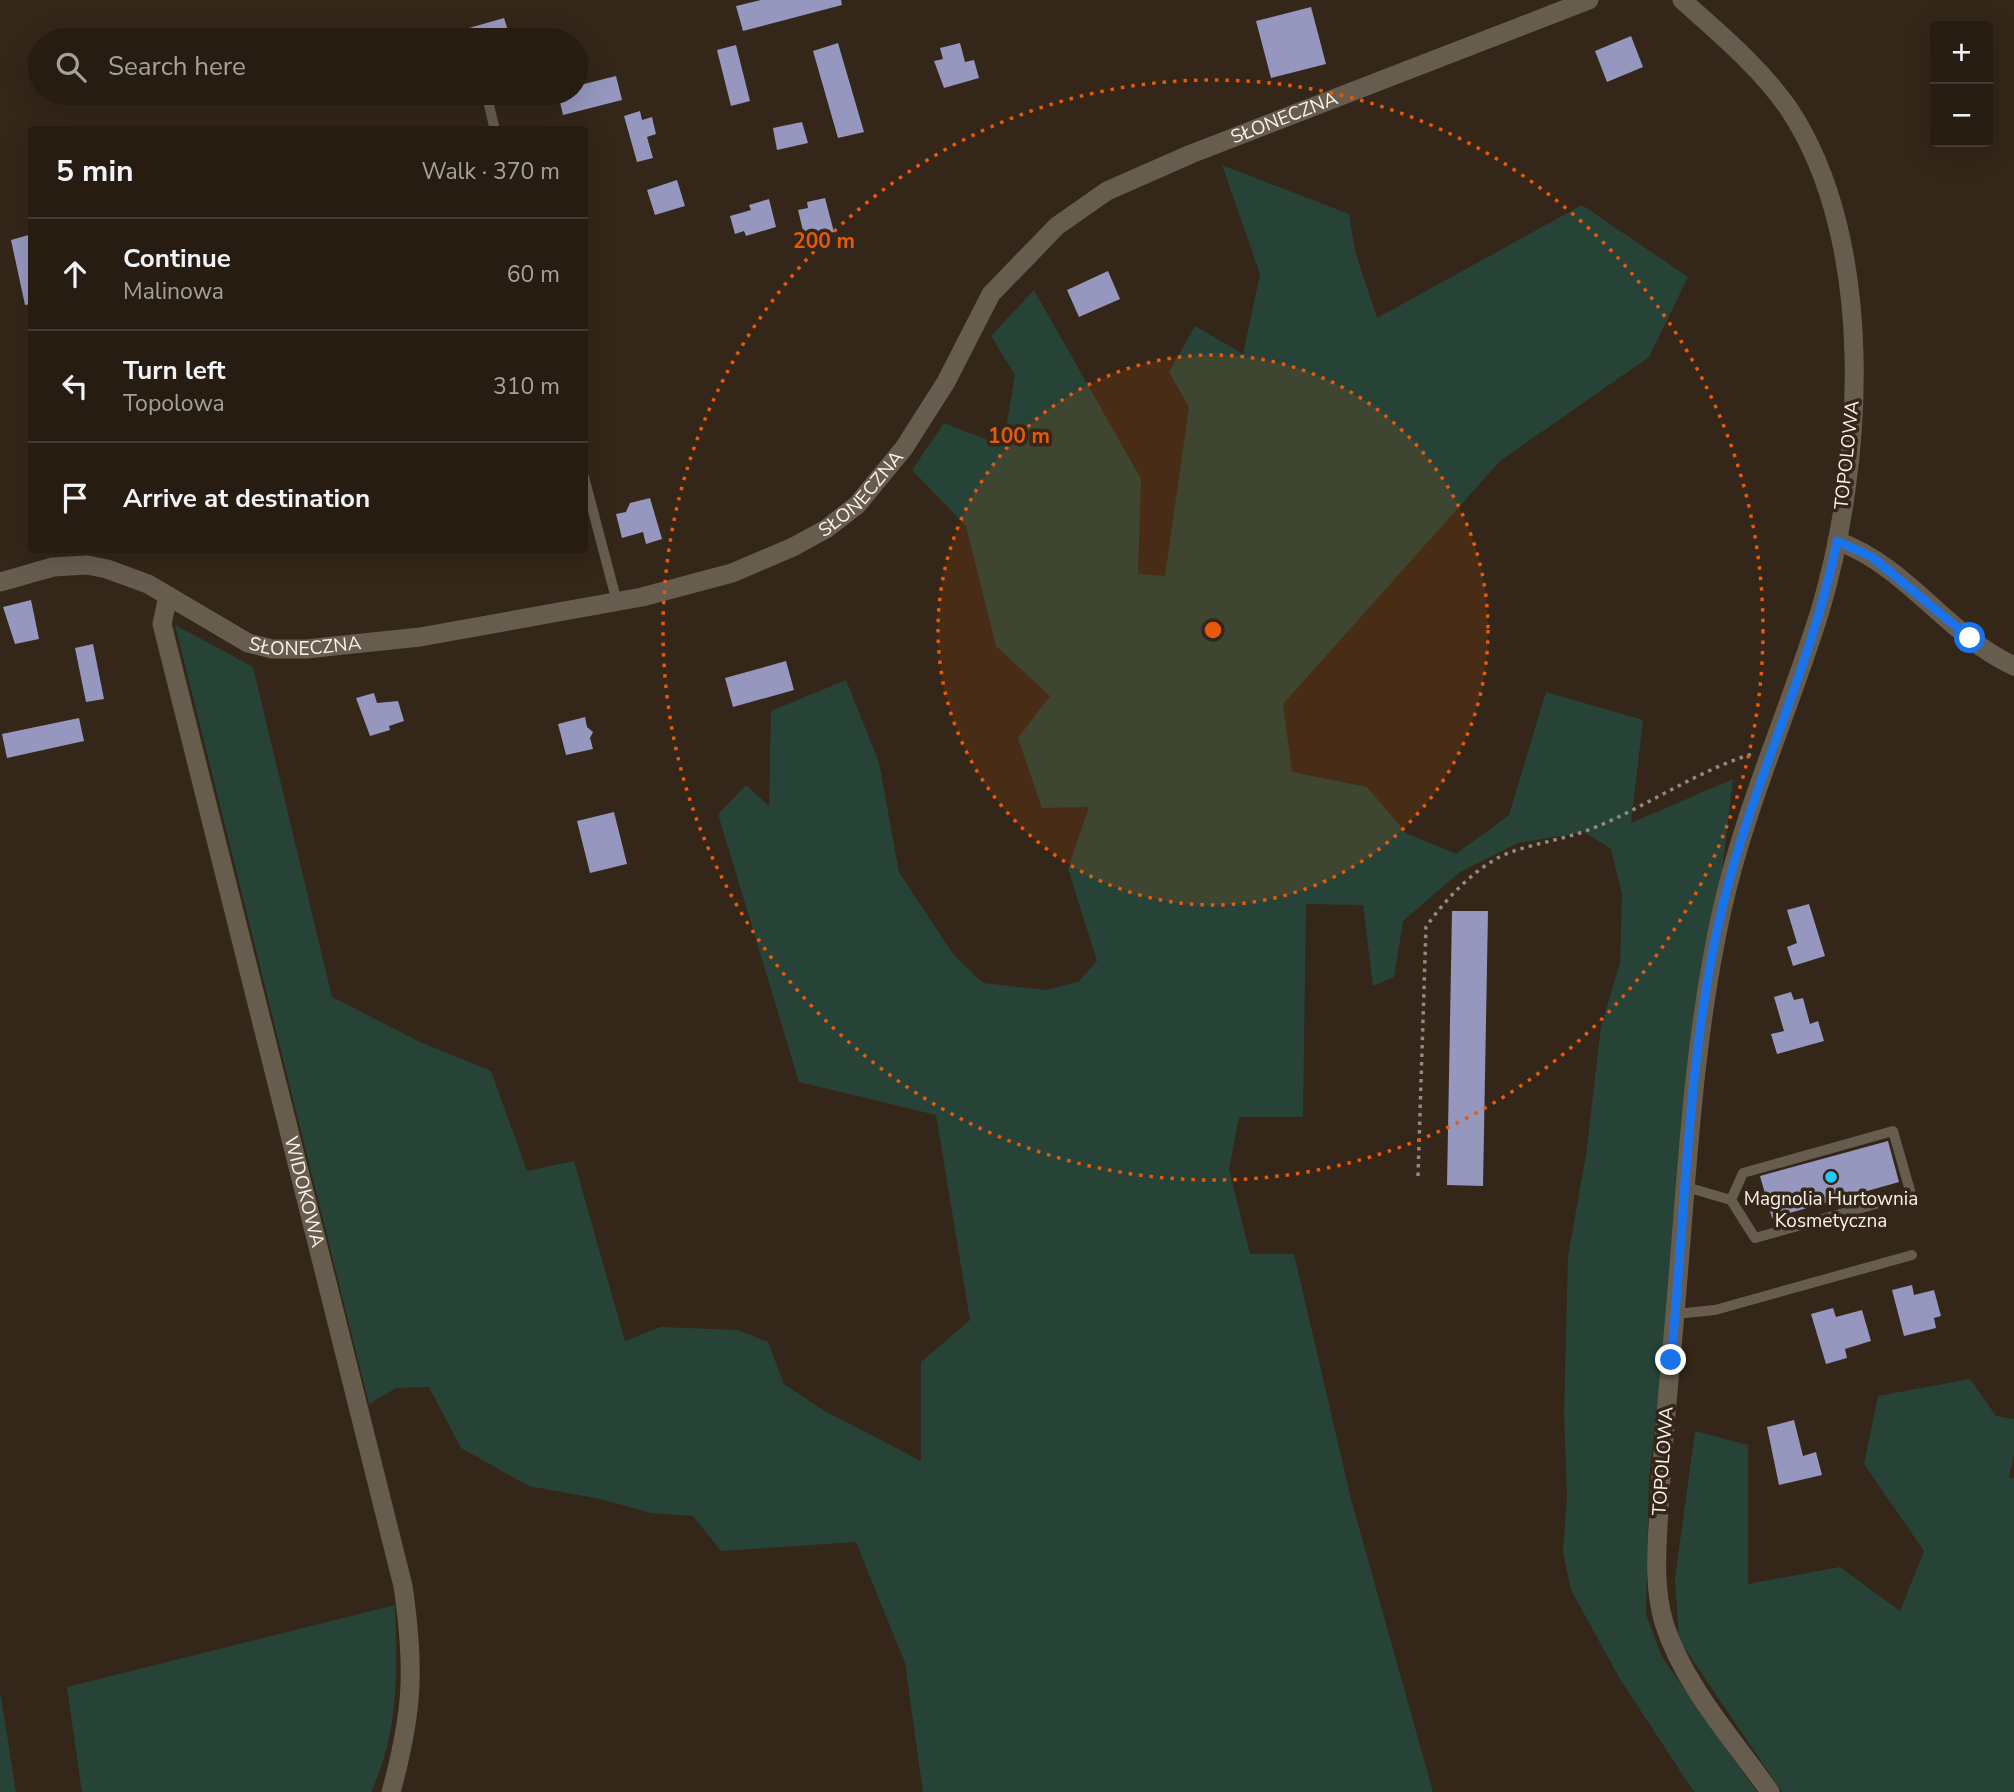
<!DOCTYPE html>
<meta charset="utf-8">
<style>
:root{--surface:#271c12;--page:#2f251b;--text:#f1f3f6;--muted:#a4a19f;--line:#433a32}
body{margin:0;font-family:"Nunito Sans",sans-serif;background:var(--page);color:var(--text)}
.controls{position:absolute;right:21px;top:21px;display:grid;overflow:hidden;border-radius:7px;box-shadow:0 7px 28px #0002}
.controls button{width:63px;height:63px;display:grid;place-items:center;padding:0;border:0;border-bottom:2px solid var(--line);background:var(--surface);color:var(--text);font:35px sans-serif}
.stop{position:absolute;width:21px;height:21px;margin:-16px;border:5px solid #1a73e8;border-radius:50%;background:#fff}
.stop.end{background:#1a73e8;border-color:#fff;box-shadow:0 2px 7px #0008}
.list{margin:0;padding:0;list-style:none}
h2{display:flex;justify-content:space-between;align-items:center;height:91px;margin:0;padding:0 28px;font-size:30px}
h2 small{font-size:23px;font-weight:400;color:var(--muted)}
.list li{display:grid;grid-template-columns:46px 1fr auto;gap:21px;align-items:center;box-sizing:border-box;height:112px;padding:0 28px;border-top:2px solid var(--line)}
.list b{display:block;font-size:26px;white-space:nowrap}
.list p{margin:0;font-size:23px;white-space:nowrap;color:var(--muted)}
.list em{font-size:23px;font-style:normal;color:var(--muted)}
.icon{flex:none;width:38px;height:38px;fill:none;stroke:currentColor;stroke-width:2;stroke-linecap:round;stroke-linejoin:round}
.map{position:relative;flex:none;width:2014px;height:1792px;overflow:hidden}
.search{position:absolute;background:var(--surface);box-shadow:0 7px 28px #0002;left:28px;top:28px;width:560px;height:77px;display:flex;align-items:center;gap:18px;box-sizing:border-box;padding:0 24px;border-radius:38px;color:var(--muted);font-size:26px}
.panel{position:absolute;background:var(--surface);box-shadow:0 7px 28px #0002;left:28px;top:126px;width:560px;height:427px;border-radius:7px}
.map>svg:first-child{display:block}
.green{fill:#274337}
.building{fill:#9697be}
.lines{fill:none;stroke-linecap:round;stroke-linejoin:round}
.path{stroke:#94897d;stroke-width:3.5;stroke-dasharray:3.5 5;stroke-linecap:butt}
.service{stroke:#675d4f;stroke-width:10}
.minor{stroke:#675d4f;stroke-width:19}
.tertiary{stroke:#675d4f;stroke-width:19}
.route{stroke:#1a73e8;stroke-width:9}
.ring{fill:none;stroke:#e8590c;stroke-width:3.5;stroke-dasharray:3.5 7}
.poi-dot{fill:#24c9fe;stroke:#342618;stroke-width:2.5}
.labels{text-anchor:middle;dominant-baseline:central;stroke-width:7;stroke-linejoin:round;paint-order:stroke}
.street-label{font-size:19px;fill:#fbf2e9;stroke:#342618}
.poi-label{font-size:19px;fill:#fbf2e9;stroke:#342618}
.centre{fill:#e8590c;stroke:#342618;stroke-width:3.5}
.ring-label{font-size:21px;text-anchor:middle;font-weight:bold;fill:#e8590c;stroke:#342618;stroke-width:7;stroke-linejoin:round;paint-order:stroke}
</style>
<div class="map">
<svg width="2014" height="1792" viewBox="0 0 2014 1792">
<rect width="100%" height="100%" fill="#342618"/>
<path class="green" d="M1222 165 1349 214 1355 251 1377 318 1582 205 1688 277 1649 357 1500 461 1283 704 1292 772 1367 787 1406 833 1456 854 1509 815 1546 692 1643 720 1631 823 1733 779 1649 1478 1646 1614 1662 1657 1757 1792H1695L1692 1789 1620 1679 1571 1590 1563 1552 1567 1497 1564 1414 1568 1256 1586 1155 1601 1027 1620 963 1622 895 1611 849 1584 832 1518 843 1460 872 1403 921 1394 977 1373 986 1363 905 1306 904 1303 1117H1239L1229 1169 1250 1254H1294L1351 1499 1433 1792H923L905 1663 856 1542 721 1551 693 1516 651 1513 600 1499 529 1486 461 1448 429 1387 396 1388 369 1404 175 625 253 667 332 997 420 1042 491 1071 527 1171 574 1161 625 1341 660 1327 738 1330 768 1342 784 1384 823 1410 921 1461V1362L970 1320 936 1115 799 1082 718 814 746 785 769 806 771 711 846 680 879 762 899 872 953 954 983 983 1046 990 1078 982 1097 961 1068 869 1089 807 1042 808 1018 738 1050 696 996 646 966 526 912 470 944 423 1003 446 1015 375 991 336 1034 290 1141 479 1138 574 1165 576 1189 407 1169 372 1195 326 1243 354 1260 274Z
M1970 1379 1996 1416 2014 1419V1454L2009 1477 2014 1479V1792H1782L1679 1640 1675 1579 1695 1431 1748 1445V1584L1840 1567 1900 1611 1924 1551 1864 1464 1878 1396Z
M395 1605C397 1673 400 1728 371 1792H82L67 1687Z
M0 1691 16 1792H0Z"/>
<path class="building" d="M761 0H841L842 5 743 31 736 6Z
M1311 7 1326 64 1271 78 1256 21Z
M504 18 511 40H472L469 28Z
M1631 36 1643 67 1607 82 1595 51Z
M838 43 864 132 838 138 813 51Z
M960 43 965 62 974 60 979 78 944 88 934 61 943 59 940 48Z
M736 45 750 101 731 106 717 50Z
M616 76 622 100 563 115 558 93H576V86Z
M640 111 642 120 652 117 656 134 647 137 653 158 637 162 624 116Z
M802 122 808 143 777 150 773 128Z
M677 180 685 206 655 215 647 190Z
M825 198 834 232 805 239 798 210 808 208 807 202Z
M769 199 776 227 746 236 744 231 735 234 730 216 751 210 749 205Z
M32 234V304L25 305 11 240Z
M1108 271 1120 299 1079 317 1067 290Z
M650 498 662 539 646 544 643 532 622 538 616 514 626 512 630 503Z
M31 600 39 639 15 644 3 607Z
M93 644 104 699 86 702 75 648Z
M786 661 794 690 733 707 725 678Z
M374 693 377 703 398 701 404 721 389 726 390 730 370 736 356 698Z
M585 717 587 727 593 732 590 738 593 749 566 755 558 724Z
M79 718 84 741 7 758 2 734Z
M614 812 627 864 590 873 577 821Z
M1809 904 1825 956 1793 966 1787 947 1797 943 1787 910Z
M1452 911H1488L1483 1186 1447 1185Z
M1791 992 1794 1000 1803 998 1810 1024 1818 1021 1824 1041 1777 1054 1771 1034 1784 1031 1774 997Z
M1888 1141 1899 1182 1772 1218 1760 1176Z
M1912 1285 1914 1295 1934 1290 1941 1316 1934 1318 1936 1328 1904 1336 1892 1290Z
M1833 1308 1836 1317 1862 1310 1871 1341 1845 1349 1847 1358 1826 1364 1811 1314Z
M1794 1420 1803 1456 1816 1452 1822 1475 1779 1485 1767 1427Z"/>
<g class="lines">
<path class="path" d="M1418 1176 1426 927C1445 899 1481 861 1514 851 1541 842 1570 838 1596 827 1649 805 1697 771 1752 754"/>
<path class="service" d="M489 93 488 101 495 130
M584 477 617 602
M1686 1187 1731 1200 1755 1238 1911 1194 1893 1131 1743 1173 1731 1200
M1675 1314 1715 1310 1912 1255"/>
<g class="minor">
<path d="M1837 541C1906 565 1948 636 2014 666"/>
<path id="s1" d="M0 582 53 567 87 565 107 569 148 584 248 643 272 649H306L420 637 642 597 732 573 793 547 826 529 857 505 904 448 946 382 991 294 1057 226 1107 191 1191 154 1589 0"/>
<path id="s2" d="M168 596 162 624 403 1586C415 1668 413 1712 391 1792"/>
</g>
<path class="tertiary" d="M1682 0C1720 34 1760 67 1789 109 1877 242 1864 464 1820 611 1789 711 1745 807 1722 910 1690 1053 1686 1202 1672 1347 1667 1401 1662 1455 1659 1509 1657 1546 1653 1586 1664 1623 1684 1686 1733 1739 1770 1792"/>
</g>
<g class="lines">
<path class="route" d="M1671 1360C1686 1209 1687 1052 1723 904 1753 781 1812 666 1837 541L1872 557 1970 638"/>
</g>
<circle cx="1213" cy="630" r="275" fill="#e8590c" fill-opacity=".12"/>
<g class="ring">
<circle cx="1213" cy="630" r="275"/>
<circle cx="1213" cy="630" r="550"/>
</g>
<circle class="poi-dot" cx="1831" cy="1177" r="7"/>
<g class="labels">
<g class="street-label">
<text stroke="none"><textPath href="#s1" startOffset="1503">SŁONECZNA</textPath></text>
<text transform="translate(1847 455) rotate(-84)">TOPOLOWA</text>
<text stroke="none"><textPath href="#s1" startOffset="915">SŁONECZNA</textPath></text>
<text stroke="none"><textPath href="#s1" startOffset="327">SŁONECZNA</textPath></text>
<text stroke="none"><textPath href="#s2" startOffset="614">WIDOKOWA</textPath></text>
<text transform="translate(1663 1461) rotate(-86)">TOPOLOWA</text>
</g>
<g class="poi-label">
<text x="1831" y="1199">Magnolia Hurtownia<tspan x="1831" dy="22">Kosmetyczna</tspan></text>
</g>
</g>
<circle cx="1213" cy="630" r="10" class="centre"/>
<g class="ring-label">
<text x="824" y="248">200 m</text>
<text x="1019" y="443">100 m</text>
</g>
</svg>
<div class="controls">
<button>+</button>
<button>−</button>
</div>
<div class="stop" style="left:1970px;top:638px"></div>
<div class="stop end" style="left:1671px;top:1360px"></div>
<div class="search"><svg class="icon" aria-label="search" viewBox="0 0 24 24"><circle cx="10" cy="10" r="6"/><path d="M15 15l6 6"/></svg>Search here</div>
<section class="panel">
<h2>5 min<small>Walk · 370 m</small></h2>
<ul class="list">
<li><svg class="icon" aria-label="ahead" viewBox="0 0 24 24"><path d="M12 20V5M6 11l6-6 6 6"/></svg><div><b>Continue</b><p>Malinowa</p></div><em>60 m</em></li>
<li><svg class="icon" aria-label="left" viewBox="0 0 24 24"><path d="M17 20v-9H6M10 6l-5 5 5 5"/></svg><div><b>Turn left</b><p>Topolowa</p></div><em>310 m</em></li>
<li><svg class="icon" aria-label="arrive" viewBox="0 0 24 24"><path d="M6 21V4h12l-3 4 3 4H6"/></svg><div><b>Arrive at destination</b></div></li>
</ul>
</section>
</div>
